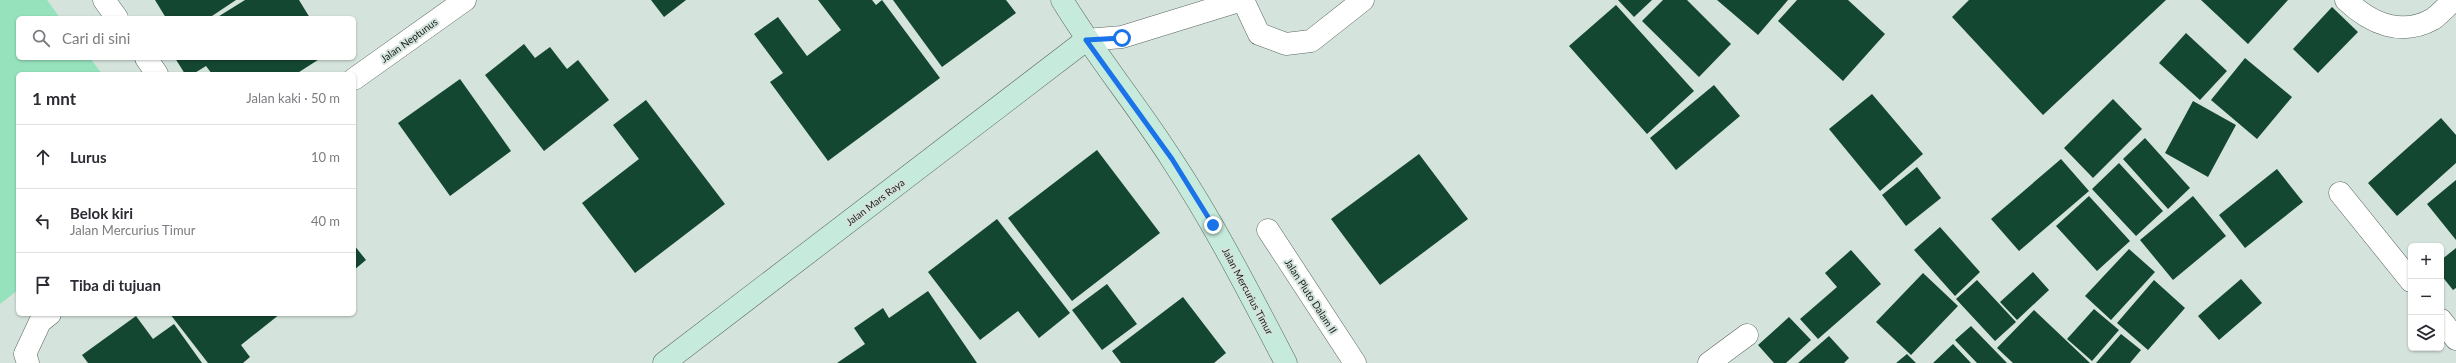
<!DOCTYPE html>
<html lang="id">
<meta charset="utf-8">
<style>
:root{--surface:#fff;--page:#f2f2f3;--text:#2b2b33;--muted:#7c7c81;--line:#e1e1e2}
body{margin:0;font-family:Lato,sans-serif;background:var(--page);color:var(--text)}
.controls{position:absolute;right:12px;bottom:12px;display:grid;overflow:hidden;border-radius:6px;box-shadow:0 1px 3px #0004}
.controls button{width:36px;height:36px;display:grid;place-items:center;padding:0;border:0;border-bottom:1px solid var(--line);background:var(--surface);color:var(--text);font:20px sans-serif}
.stop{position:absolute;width:12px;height:12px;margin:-9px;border:3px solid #1a73e8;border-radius:50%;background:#fff}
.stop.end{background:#1a73e8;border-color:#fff;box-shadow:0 1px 4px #0008}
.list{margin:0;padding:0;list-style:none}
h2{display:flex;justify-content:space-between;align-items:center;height:52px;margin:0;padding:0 16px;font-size:17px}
h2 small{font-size:13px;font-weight:400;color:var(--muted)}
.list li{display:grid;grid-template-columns:26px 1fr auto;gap:12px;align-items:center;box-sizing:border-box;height:64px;padding:0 16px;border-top:1px solid var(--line)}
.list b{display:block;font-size:15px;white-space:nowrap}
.list p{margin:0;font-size:13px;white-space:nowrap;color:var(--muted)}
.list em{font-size:13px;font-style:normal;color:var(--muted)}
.icon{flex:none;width:22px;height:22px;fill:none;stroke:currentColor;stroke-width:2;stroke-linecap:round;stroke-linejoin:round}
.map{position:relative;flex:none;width:2456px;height:363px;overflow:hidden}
.search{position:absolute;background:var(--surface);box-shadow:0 1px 3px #0004;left:16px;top:16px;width:340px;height:44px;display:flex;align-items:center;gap:10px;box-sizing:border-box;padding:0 14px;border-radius:6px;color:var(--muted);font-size:15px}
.panel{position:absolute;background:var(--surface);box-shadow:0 1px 3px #0004;left:16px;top:72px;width:340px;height:244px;border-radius:6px}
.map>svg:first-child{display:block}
.green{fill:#95e2bc}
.building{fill:#144732}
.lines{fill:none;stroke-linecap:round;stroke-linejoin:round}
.street-casing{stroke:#59665f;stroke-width:23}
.secondary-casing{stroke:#59665f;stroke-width:23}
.street{stroke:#fff;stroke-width:22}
.secondary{stroke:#c6ebdc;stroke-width:22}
.route{stroke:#1a73e8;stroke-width:5}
.labels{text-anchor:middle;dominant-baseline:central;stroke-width:4;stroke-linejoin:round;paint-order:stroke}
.street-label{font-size:10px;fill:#181e1b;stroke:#d4e3db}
</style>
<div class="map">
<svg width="2456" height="363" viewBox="0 0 2456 363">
<rect width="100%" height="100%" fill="#d4e3db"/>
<path class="green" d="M0 0H47L60 18H18V58H90L102 74H18V290L0 304Z"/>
<path class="building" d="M155 0H236L209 18H166Z
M245 0H299L310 18H216Z
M651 0H686L664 17Z
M818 0H872L876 5 882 0 940 78 828 161 770 82 783 73 754 34 778 17 807 56 841 30Z
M893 0H1006L1016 13 942 67Z
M1618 0H1652L1634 17Z
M1663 0H1687L1731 44 1699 77 1642 21Z
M1717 0H1788L1758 35Z
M1797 0H1848L1885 34 1843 81 1778 21Z
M1969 0H2166L2043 115 1952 17Z
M2201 0H2288L2248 44Z
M1616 5 1694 91 1647 134 1569 46Z
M2332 7 2358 32 2318 73 2293 49Z
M2186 33 2227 71 2200 100 2159 63Z
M524 44 535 58 550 47 567 69 578 60 609 100 544 151 485 75Z
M175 58H321L296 74H212L206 66 193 74H185Z
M2245 58 2292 97 2257 139 2211 100Z
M460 79 511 151 450 196 398 123Z
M1714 85 1740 116 1676 170 1650 138Z
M1872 94 1923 154 1880 191 1829 129Z
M2113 99 2142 129 2093 178 2064 148Z
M646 100 725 204 635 273 582 203 639 159 613 125Z
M2193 101 2236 125 2208 177 2165 153Z
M2441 118 2456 135V163L2397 216 2368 183Z
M2145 138 2190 188 2168 209 2123 159Z
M1097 150 1160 233 1072 301 1008 218Z
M1419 154 1468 219 1380 285 1331 219Z
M2061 159 2089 191 2019 251 1991 219Z
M2119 163 2163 211 2136 236 2092 189Z
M1917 167 1941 198 1906 226 1882 195Z
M2277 169 2303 202 2245 248 2219 215Z
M2456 180V240L2427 204Z
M2089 196 2130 241 2097 271 2056 226Z
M2193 196 2226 236 2173 280 2140 240Z
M997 219 1070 313 1039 338 1018 311 980 340 928 272Z
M1940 227 1980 272 1955 296 1914 250Z
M354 245 366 260 354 270Z
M2456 248V288L2453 290 2441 275V260Z
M2129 249 2155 272 2111 320 2085 296Z
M1851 250 1881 284 1818 339 1800 319 1837 287 1825 273Z
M2033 272 2049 290 2017 320 2000 302Z
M1923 273 1958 306 1911 355 1876 322Z
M2241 279 2262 303 2219 340 2198 316Z
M1977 280 2016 322 1995 341 1956 299Z
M2154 280 2185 308 2148 350 2117 323Z
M1107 284 1137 324 1102 350 1072 310Z
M928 291 977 363H837L865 344 854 328 883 308 889 318Z
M1183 297 1226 353 1214 363H1121L1112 351Z
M2094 309 2119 330 2092 361 2067 339Z
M2034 310 2090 363H2013L1997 348Z
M170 314H280L241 345 250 357 243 363H208Z
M136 316 153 339 174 324 202 363H88L82 355Z
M1789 317 1811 340 1786 363H1774L1758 345Z
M1971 326 2007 363H1977L1955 340Z
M2121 334 2141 350 2130 363H2096Z
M1829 336 1849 358 1844 363H1798Z
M1953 344 1971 363H1933Z
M1907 354 1916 363H1896Z"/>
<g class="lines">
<defs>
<path id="street" d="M104 0 117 18
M1243 0 1259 34 1286 44 1311 41 1363 0
M2346 0C2370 23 2401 37 2433 19 2440 14 2447 6 2454 0
M1086 40 1122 37 1242 0
M146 58 157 74
M354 79 465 0
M2340 193 2411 281
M1268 230 1355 363
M2441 320 2456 339
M28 363 25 354 40 322 50 314
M1709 363 1747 335"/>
<path id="secondary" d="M1062 0C1096 56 1137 105 1172 160 1215 225 1250 294 1286 363
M664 363 1086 40"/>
</defs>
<use href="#street" class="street-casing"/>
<use href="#secondary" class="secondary-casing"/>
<use href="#street" class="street"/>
<use href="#secondary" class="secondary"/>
</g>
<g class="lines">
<path class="route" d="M1122 38 1086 40 1172 159 1213 225"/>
</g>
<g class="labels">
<g class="street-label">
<text transform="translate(409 40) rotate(-36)">Jalan Neptunus</text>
<text transform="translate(875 202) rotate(-37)">Jalan Mars Raya</text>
<text transform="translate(1248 291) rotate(62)">Jalan Mercurius Timur</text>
<text transform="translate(1311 296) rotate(57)">Jalan Pluto Dalam II</text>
</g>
</g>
</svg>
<div class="controls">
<button>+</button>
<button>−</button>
<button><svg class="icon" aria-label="layers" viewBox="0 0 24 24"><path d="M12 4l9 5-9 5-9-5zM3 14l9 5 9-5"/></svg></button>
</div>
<div class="stop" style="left:1122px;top:38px"></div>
<div class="stop end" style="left:1213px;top:225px"></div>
<div class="search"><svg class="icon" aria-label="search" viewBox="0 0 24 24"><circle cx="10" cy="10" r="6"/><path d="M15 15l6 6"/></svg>Cari di sini</div>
<section class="panel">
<h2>1 mnt<small>Jalan kaki · 50 m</small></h2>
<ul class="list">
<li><svg class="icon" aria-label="ahead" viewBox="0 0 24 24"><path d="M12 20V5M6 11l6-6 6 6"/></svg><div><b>Lurus</b></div><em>10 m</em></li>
<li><svg class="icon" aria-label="left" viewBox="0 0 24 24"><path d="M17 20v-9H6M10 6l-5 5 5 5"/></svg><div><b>Belok kiri</b><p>Jalan Mercurius Timur</p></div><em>40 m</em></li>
<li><svg class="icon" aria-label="arrive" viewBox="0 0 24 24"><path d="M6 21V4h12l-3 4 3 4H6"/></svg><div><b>Tiba di tujuan</b></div></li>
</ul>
</section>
</div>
